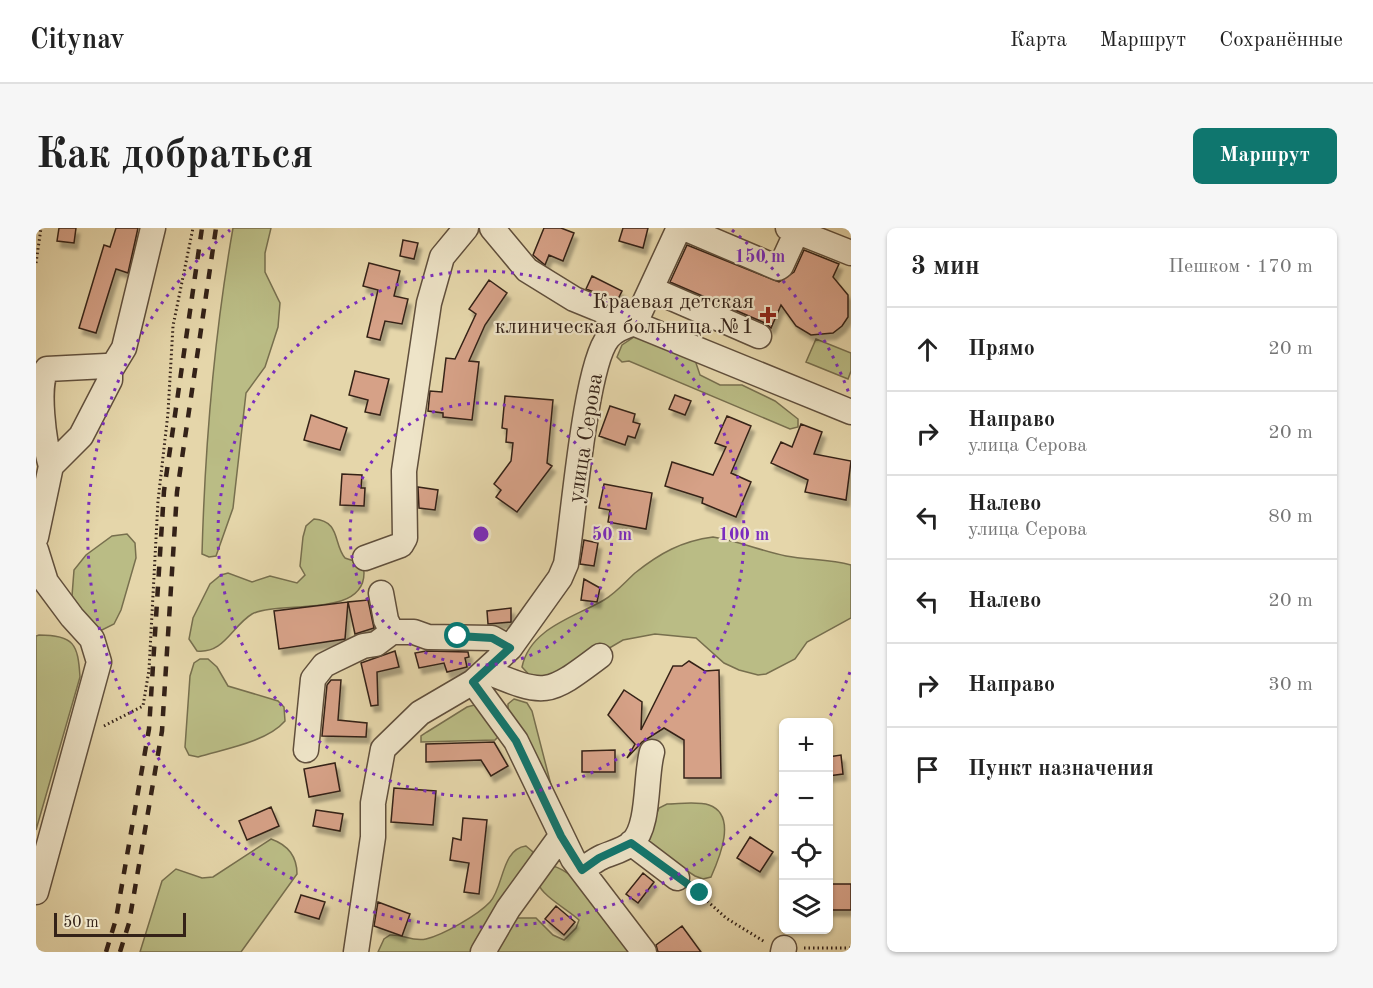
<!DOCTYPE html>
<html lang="ru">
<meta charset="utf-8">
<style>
:root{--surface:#fff;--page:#f6f6f6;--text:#222;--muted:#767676;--line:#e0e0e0;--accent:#0f766e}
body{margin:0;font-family:"Old Standard TT",serif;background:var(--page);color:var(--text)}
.controls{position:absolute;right:18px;bottom:18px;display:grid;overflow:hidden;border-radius:9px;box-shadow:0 2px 4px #0004}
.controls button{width:54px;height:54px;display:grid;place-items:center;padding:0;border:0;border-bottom:2px solid var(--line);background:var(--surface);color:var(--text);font:30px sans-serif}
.scale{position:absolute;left:18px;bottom:15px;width:132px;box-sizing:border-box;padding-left:6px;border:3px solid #342218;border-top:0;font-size:16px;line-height:21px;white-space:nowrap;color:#342218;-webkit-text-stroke:4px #eee4c8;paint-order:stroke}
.stop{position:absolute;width:18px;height:18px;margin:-14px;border:4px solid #0f766e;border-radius:50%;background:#fff}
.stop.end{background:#0f766e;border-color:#fff;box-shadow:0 2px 6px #0008}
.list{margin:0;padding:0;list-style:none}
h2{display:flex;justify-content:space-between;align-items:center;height:78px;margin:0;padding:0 24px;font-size:26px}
h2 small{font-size:20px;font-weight:400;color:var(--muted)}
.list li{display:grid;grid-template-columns:39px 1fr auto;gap:18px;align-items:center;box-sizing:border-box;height:84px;padding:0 24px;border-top:2px solid var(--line)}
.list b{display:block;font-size:22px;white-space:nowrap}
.list p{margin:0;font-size:20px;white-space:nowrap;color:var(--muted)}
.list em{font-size:20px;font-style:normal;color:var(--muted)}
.icon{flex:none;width:33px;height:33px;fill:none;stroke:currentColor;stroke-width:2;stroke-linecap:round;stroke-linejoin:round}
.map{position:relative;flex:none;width:815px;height:724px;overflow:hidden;border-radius:9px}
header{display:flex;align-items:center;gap:36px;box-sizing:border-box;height:84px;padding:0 30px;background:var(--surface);border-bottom:2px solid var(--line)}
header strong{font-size:28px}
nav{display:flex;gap:33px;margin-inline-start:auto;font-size:21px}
.intro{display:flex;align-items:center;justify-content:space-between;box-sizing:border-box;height:144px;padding:0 36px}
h1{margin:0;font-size:42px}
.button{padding:15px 27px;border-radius:9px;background:var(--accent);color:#fff;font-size:21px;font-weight:700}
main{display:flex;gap:36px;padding:0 36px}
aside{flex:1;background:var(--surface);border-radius:9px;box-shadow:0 2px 4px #0004}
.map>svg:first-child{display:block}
.green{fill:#babc85;stroke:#776f4e;stroke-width:1.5}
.building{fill:#d6a187;stroke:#342218;stroke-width:1.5;filter:url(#shadow)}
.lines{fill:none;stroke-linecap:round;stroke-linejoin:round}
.minor-casing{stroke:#604f3c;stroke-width:27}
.path{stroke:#342218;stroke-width:3;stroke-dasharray:1.5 3;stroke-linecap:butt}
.minor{stroke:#eee4c8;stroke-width:24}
.rail{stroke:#342218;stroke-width:4.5;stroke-dasharray:10 10;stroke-linecap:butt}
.route{stroke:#0f766e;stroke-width:8}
.ring{fill:none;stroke:#7b2cbf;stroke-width:3;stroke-dasharray:3 6}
.poi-dot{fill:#8f2418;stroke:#eee4c8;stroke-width:2}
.labels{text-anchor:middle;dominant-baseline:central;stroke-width:4.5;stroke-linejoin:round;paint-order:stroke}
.poi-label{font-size:22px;fill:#342218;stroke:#eee4c8;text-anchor:end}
.street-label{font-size:22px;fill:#342218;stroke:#eee4c8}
.centre{fill:#7b2cbf;stroke:#eee4c8;stroke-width:3}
.ring-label{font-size:18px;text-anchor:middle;font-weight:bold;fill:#7b2cbf;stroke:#eee4c8;stroke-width:4.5;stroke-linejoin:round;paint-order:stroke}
</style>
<header>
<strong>Citynav</strong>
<nav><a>Карта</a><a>Маршрут</a><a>Сохранённые</a></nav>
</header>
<div class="intro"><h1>Как добраться</h1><a class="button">Маршрут</a></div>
<main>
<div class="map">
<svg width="815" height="724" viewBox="0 0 815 724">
<defs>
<filter id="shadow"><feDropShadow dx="3.5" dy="6" stdDeviation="1.5" flood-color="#0004"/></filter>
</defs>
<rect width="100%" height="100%" fill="#e5d6aa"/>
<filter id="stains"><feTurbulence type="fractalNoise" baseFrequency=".00333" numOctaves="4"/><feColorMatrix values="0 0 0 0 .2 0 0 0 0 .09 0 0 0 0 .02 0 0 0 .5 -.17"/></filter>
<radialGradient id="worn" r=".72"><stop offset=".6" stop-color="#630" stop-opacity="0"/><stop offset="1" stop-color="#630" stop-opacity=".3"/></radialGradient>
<path class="green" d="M197 0H235L229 25V44L244 75 242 99 229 139 210 165 197 280 180 328 173 329 166 326C169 217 178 108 197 0Z
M598 109H605L659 132 664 147 684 157H706L739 173 762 191V199L754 201 593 133 586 134 581 129 586 117Z
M780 111 815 125V143L812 151 770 134Z
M278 291C305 293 297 316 309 330 318 334 328 333 328 345 328 391 243 372 216 386 196 398 188 426 161 423L153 411 157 390 174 356 185 347 192 345 216 354 234 348 261 355 269 347 264 338 267 309 270 298Z
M91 306 99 315 100 330 85 382 78 396 66 402 58 400 36 368 38 342 50 327 76 308Z
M677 309C703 313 725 323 750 328 772 332 794 331 815 337V390L771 414 759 431 730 446 722 447 703 442 688 435 660 410 619 406 587 412 529 446 498 452 486 439C494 400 539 389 568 372 580 365 589 354 599 345 624 325 646 313 677 309Z
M3 407C38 407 42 416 44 449L0 602V408Z
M164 431H172L181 439 192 458 242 473 248 479 249 493C231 514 188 521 162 529L153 527 149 519 154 448 158 435Z
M478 471 491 475 496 483 515 557 514 559 472 484V476Z
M442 476 464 507 459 512 385 514V508L391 504 431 479Z
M631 576C643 576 661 573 673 577 702 587 683 631 675 649L667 651 659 648 613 618V604L623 580Z
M235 611C252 617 261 628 261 646L205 724H104L126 653 140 641 166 650 177 649Z
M490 618 497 624 493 634 436 724H342L348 711 354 707C367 706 376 714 390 711 407 707 442 687 454 674 468 659 465 621 490 618Z
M517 638C546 646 583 700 600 724H457L472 698 482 690H500L517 707 528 712 540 700 543 692C531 681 506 668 502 655Z"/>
<path class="building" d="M23 0H40L38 15 21 13Z
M80 0H102L92 45 80 41 60 105 43 100 68 17 74 19Z
M508 0H525L538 5 527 33 513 27 509 37 497 27Z
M587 0H612L607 20 583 13Z
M367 12 382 15 378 31 364 28Z
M651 17 743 54 758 44 768 22 803 36 797 49 812 67V89L806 98 797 105 775 107 760 98 745 77 735 100 729 95 634 54Z
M333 35 364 43 358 68 372 71 366 96 349 93 344 112 331 109 342 62 327 58Z
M556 48 586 63 581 73 550 61Z
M453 52 471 65 449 97 433 133 443 134 436 192 407 189V185L392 183 394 163 406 164 410 130 419 131 440 86 433 81Z
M319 143 353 151 344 187 329 184 332 172 313 167Z
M639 167 655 173 649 187 633 181Z
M469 168 517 172 511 235 516 238 481 284 460 269 465 262 458 256 475 233 477 215 470 214 471 201 466 200Z
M574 178 599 186 597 194 604 196 599 210 592 208 589 217 563 208Z
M275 187 311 200 304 222 268 212Z
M691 188 715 198 695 245 715 254 700 289 666 275 667 270 629 258 636 234 677 247 690 219 679 215Z
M765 196 786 204 778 226 815 233 810 272 769 264 772 252 735 235 745 214 756 219Z
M306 246 326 247 325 260H329L328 278 304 277Z
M568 256 616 265 610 301 572 294 574 282 563 280Z
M382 259 402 262 399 282 383 280Z
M548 312 562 315 558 338 544 336Z
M548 351 564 360 561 374 545 372Z
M332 372 338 400 319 406 312 374Z
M312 374 309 411 243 421 238 383Z
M475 380V394L452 396 451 383Z
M359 423 363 439 341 444 342 477 335 478 325 435Z
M390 423 432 424 433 429 429 430 431 439 411 444 408 435 383 440 379 425Z
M653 433 669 443 683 442 685 550H648V512L628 500 606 514 591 530 599 516 572 487 588 462 606 474 605 502 637 438H646Z
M295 452H305L302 492 331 495 330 509 286 508 291 457Z
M458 514 472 538 455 548 445 532 390 534V516Z
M579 522V544H546V523Z
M805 527 807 546 792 548V529Z
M299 535 304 563 273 569 268 541Z
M358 560 400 563 397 597 355 594Z
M235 579 243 598 211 612 203 593Z
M280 582 307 586 304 603 277 598Z
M427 590 451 592 443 666 428 664 433 635 414 632 417 610 425 612Z
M714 609 737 624 724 644 701 630Z
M607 645 618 654 602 675 590 666Z
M792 656H815V682H792Z
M265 667 289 674 283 691 259 684Z
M342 674 374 686 366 708 338 698Z
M520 678 539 694 528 707 509 691Z
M646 698 665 724H622L620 717Z"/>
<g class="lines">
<defs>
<path id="minor" d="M456 0 491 42 538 71 815 184
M648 0 742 40 745 38 761 3
M752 0 815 25
M615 61 723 108
M599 95 643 0
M74 143 88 120 117 0
M0 309 15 238 45 208 74 152V143L70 138 11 141C0 157 8 215 15 238
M0 322 10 354 36 389 56 411 63 434 0 664
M329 330 365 317 369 310 368 243 393 75 406 29 430 0
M345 365 350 392 356 404
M449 443C510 468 511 468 564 428
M437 454 480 513 537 631 608 724
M270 522 277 451 288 437 298 432 327 418 340 416 356 404H378L392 409 456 410 474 420
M595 615 641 650
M546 642C552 638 559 632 566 629 575 625 588 622 596 615 614 598 609 549 616 524
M320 724 337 609V575L347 521 384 485 437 454 474 420 524 350 530 336C537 293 549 138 572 110 578 102 589 98 599 95
M447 724 472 681 525 608
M747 724 748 720"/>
</defs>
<use href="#minor" class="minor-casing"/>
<path class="path" d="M0 35 5 0
M68 498 107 478 113 442 122 273 132 185 137 98 157 0
M658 661 690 690 729 714
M768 720H815"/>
<use href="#minor" class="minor"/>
<path class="rail" d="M70 724 80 691 113 501 128 263 166 0
M84 724 93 695 126 503 141 264 180 0"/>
</g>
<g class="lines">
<path class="route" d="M422 408 456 410 474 420 437 454 480 513 525 608 546 642 563 630 595 615 664 665"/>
</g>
<g class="ring">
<circle cx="445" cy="306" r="131"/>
<circle cx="445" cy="306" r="263"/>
<path d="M814 444A394 394 0 0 1 791 494M747 559A394 394 0 1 1 194 2M696 2A394 394 0 0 1 814 168"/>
</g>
<path class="poi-dot" d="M729 78h6v6h6v6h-6v6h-6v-6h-6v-6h6z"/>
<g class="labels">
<g class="poi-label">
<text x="718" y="74">Краевая детская<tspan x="718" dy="25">клиническая больница №1</tspan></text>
</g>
<g class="street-label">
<text transform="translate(550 210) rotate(-81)">улица Серова</text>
</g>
</g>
<circle cx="445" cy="306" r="9" class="centre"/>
<g class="ring-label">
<text x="724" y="34">150 m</text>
<text x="576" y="312">50 m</text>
<text x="708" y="312">100 m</text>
</g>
<rect width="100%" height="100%" filter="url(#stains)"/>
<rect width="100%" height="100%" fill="url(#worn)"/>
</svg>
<div class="controls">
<button>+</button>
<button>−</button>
<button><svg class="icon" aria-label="locate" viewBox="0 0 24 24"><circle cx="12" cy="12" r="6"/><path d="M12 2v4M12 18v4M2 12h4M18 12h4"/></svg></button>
<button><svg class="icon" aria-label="layers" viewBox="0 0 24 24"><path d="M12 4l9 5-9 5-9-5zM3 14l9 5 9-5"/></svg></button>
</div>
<div class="scale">50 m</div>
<div class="stop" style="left:422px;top:408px"></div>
<div class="stop end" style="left:664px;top:665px"></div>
</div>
<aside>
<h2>3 мин<small>Пешком · 170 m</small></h2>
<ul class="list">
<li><svg class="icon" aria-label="ahead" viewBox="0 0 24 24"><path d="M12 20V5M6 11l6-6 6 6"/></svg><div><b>Прямо</b></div><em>20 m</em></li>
<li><svg class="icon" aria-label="right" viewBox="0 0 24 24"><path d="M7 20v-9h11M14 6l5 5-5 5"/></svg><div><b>Направо</b><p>улица Серова</p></div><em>20 m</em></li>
<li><svg class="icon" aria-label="left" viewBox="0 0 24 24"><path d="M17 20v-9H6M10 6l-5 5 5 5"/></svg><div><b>Налево</b><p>улица Серова</p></div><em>80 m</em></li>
<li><svg class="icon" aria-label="left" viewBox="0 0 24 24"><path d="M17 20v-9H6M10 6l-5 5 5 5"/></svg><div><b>Налево</b></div><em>20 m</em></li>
<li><svg class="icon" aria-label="right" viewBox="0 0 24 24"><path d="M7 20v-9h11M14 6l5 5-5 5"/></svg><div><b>Направо</b></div><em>30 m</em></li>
<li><svg class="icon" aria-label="arrive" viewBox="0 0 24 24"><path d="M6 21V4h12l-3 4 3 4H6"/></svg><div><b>Пункт назначения</b></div></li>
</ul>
</aside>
</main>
